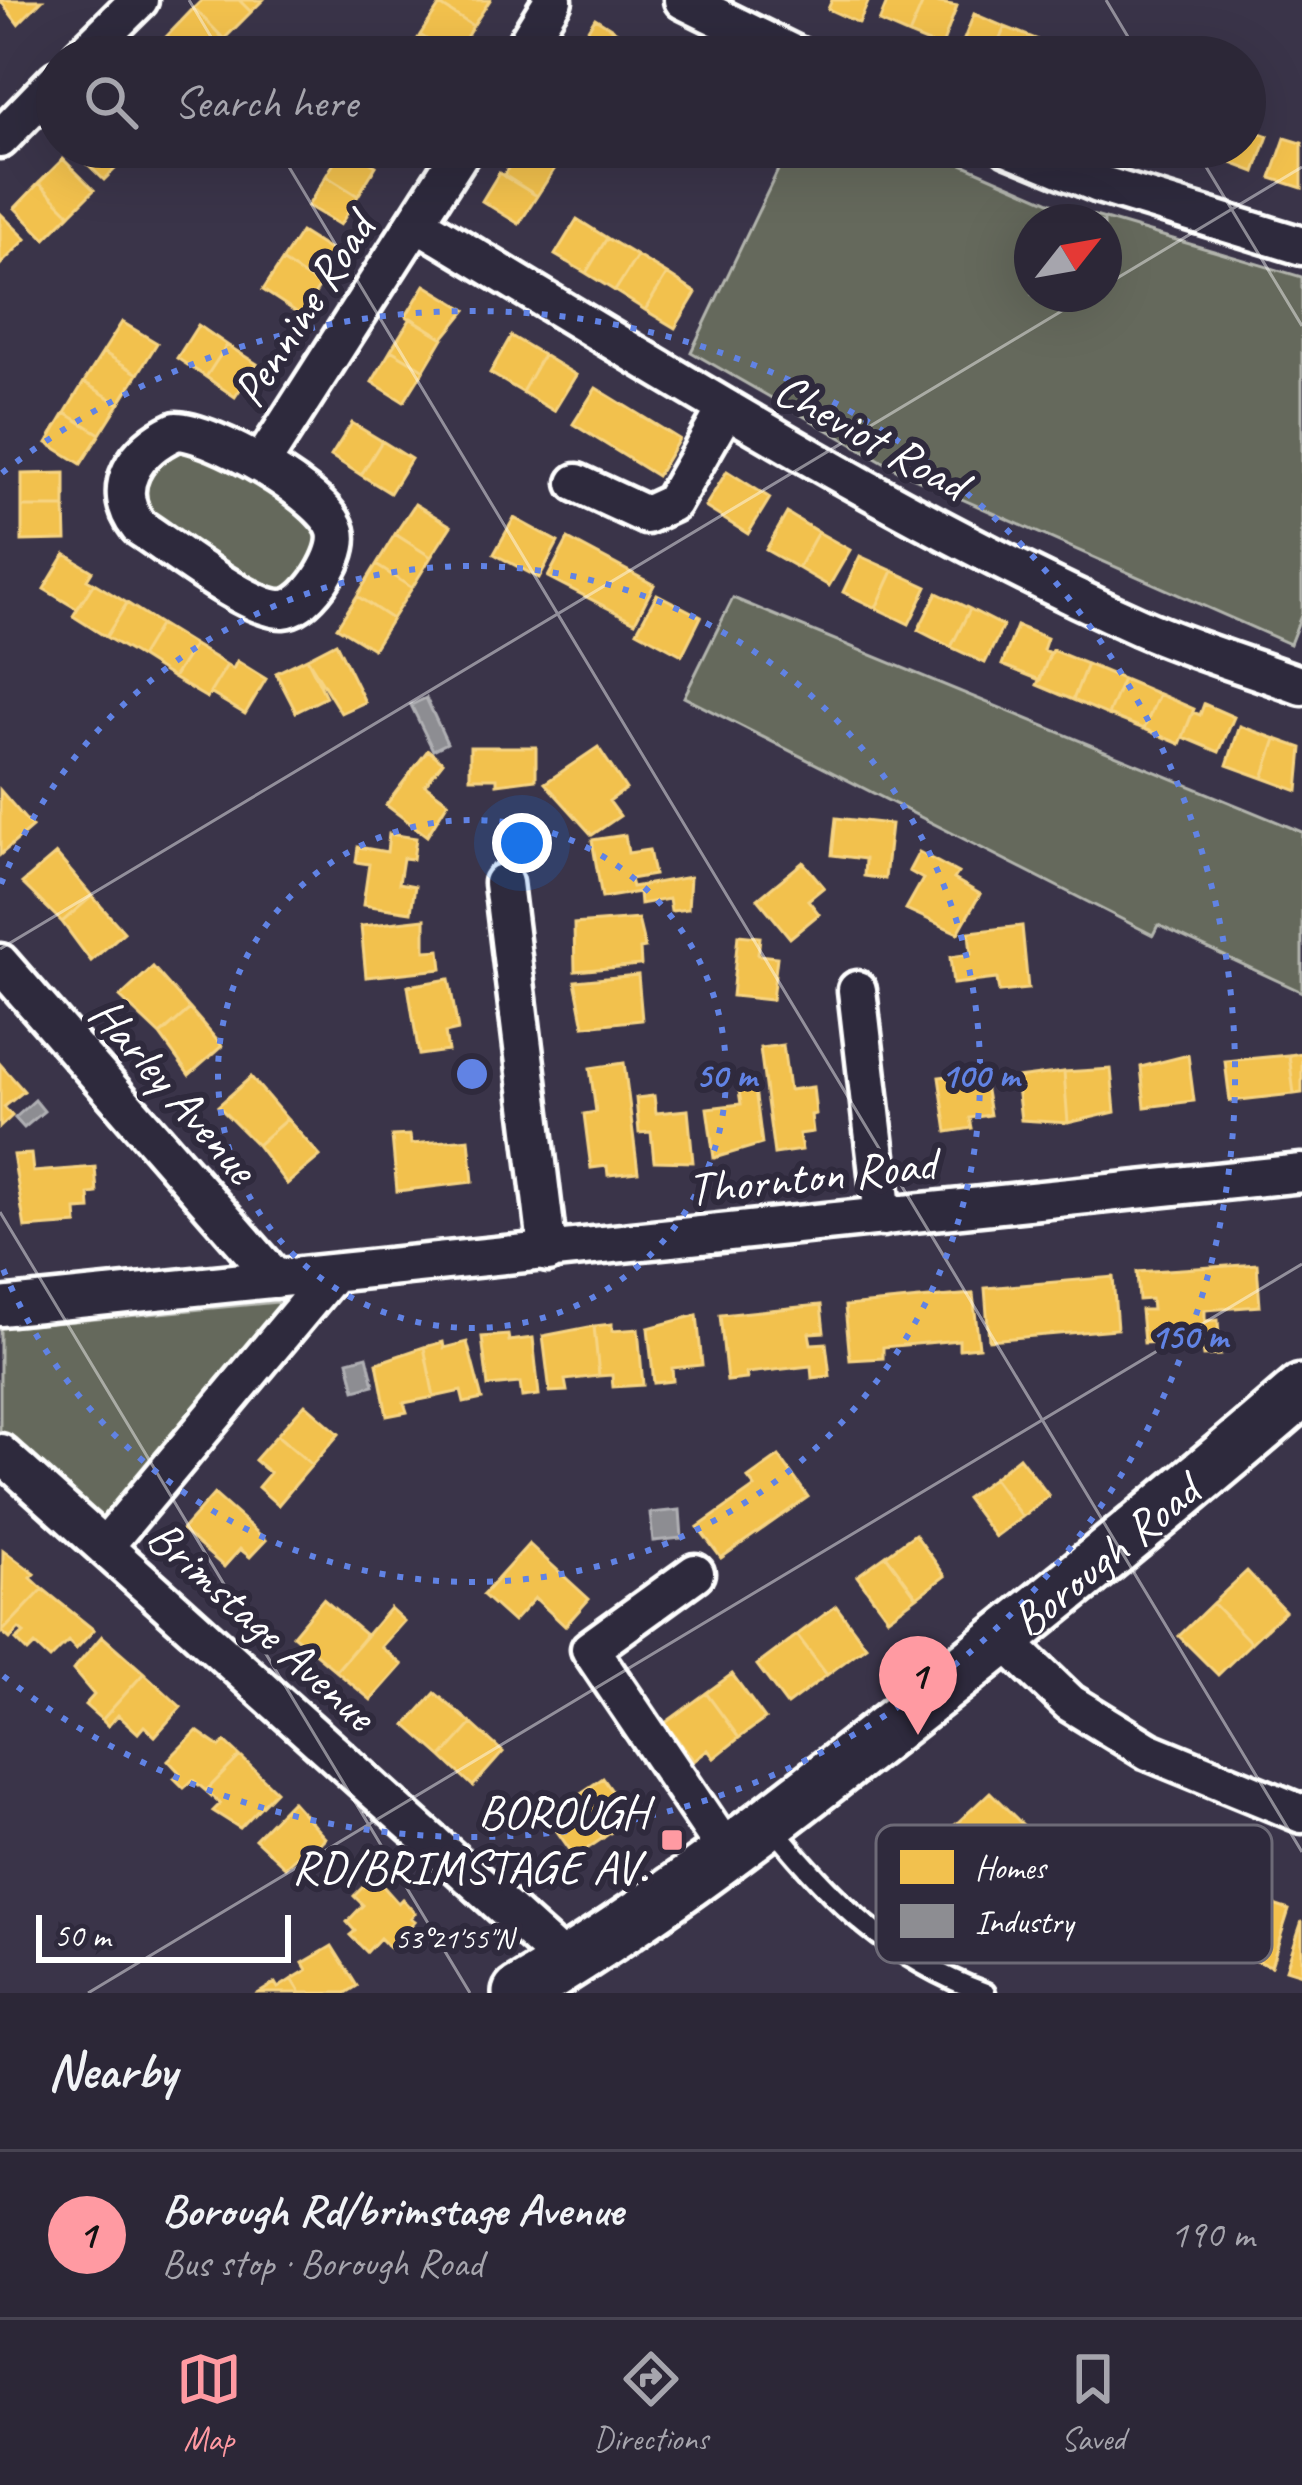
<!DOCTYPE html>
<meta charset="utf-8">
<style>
:root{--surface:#2c2737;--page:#342f3f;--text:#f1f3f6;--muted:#a6a5ad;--line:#484452;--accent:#ff9aa2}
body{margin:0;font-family:Caveat,sans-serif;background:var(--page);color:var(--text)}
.compass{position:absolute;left:1014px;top:204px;width:108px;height:108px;border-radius:50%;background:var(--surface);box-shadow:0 12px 48px #0002;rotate:59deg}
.scale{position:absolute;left:36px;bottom:30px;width:255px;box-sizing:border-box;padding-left:12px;border:6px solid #fff;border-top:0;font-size:33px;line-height:42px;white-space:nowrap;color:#fff;-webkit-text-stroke:9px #2f2a3d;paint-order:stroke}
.you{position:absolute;left:522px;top:843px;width:42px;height:42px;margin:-30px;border:9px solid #fff;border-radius:50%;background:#1a73e8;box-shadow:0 0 0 18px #1a73e833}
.badge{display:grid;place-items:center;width:78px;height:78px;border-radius:50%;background:var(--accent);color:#111;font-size:39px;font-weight:700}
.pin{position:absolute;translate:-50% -99px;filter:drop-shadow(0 3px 6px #0008)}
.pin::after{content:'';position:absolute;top:63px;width:42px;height:36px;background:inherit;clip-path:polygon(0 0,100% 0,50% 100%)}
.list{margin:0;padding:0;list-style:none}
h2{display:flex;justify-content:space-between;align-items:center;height:156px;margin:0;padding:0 48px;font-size:51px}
h2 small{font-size:39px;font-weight:400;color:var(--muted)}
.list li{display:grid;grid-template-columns:78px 1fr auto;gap:36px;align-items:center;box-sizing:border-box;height:168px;padding:0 48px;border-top:3px solid var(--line)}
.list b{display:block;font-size:45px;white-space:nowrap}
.list p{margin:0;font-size:39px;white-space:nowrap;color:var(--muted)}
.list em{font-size:39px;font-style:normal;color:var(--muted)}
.icon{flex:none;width:66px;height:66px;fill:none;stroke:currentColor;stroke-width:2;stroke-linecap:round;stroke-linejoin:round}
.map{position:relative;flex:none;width:1302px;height:1993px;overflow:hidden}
.search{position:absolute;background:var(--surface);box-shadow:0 12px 48px #0002;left:36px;right:36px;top:36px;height:132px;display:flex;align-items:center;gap:30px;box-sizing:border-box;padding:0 42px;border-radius:66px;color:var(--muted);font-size:45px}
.sheet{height:324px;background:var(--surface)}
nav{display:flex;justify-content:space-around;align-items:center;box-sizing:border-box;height:168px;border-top:3px solid var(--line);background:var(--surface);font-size:33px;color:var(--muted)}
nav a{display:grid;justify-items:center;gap:6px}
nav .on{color:var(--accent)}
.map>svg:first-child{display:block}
.green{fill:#65695b;stroke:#b2b4ad;stroke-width:3;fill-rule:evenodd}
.homes{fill:#f2c14e;stroke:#f6d483;stroke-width:3}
.industry{fill:#8d8d92;stroke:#afafb3;stroke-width:3}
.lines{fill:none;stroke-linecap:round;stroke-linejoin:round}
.lane-casing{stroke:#fff;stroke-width:27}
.street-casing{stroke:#fff;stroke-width:45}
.secondary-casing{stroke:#fff;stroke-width:60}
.lane{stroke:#2f2a3d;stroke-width:18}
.street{stroke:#2f2a3d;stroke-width:36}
.secondary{stroke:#2f2a3d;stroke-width:51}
.ticks{fill:none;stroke:#fff;stroke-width:3;stroke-opacity:0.45}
.ring{fill:none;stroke:#6183e4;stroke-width:6;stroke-dasharray:6 12}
.poi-dot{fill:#ff9aa2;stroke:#2f2a3d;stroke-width:4.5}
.labels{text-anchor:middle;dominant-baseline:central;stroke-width:12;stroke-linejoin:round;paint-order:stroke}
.street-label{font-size:48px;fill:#fff;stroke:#2f2a3d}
.poi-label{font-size:48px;fill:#fff;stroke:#2f2a3d;text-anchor:end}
.key{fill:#2f2a3d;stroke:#6d6a77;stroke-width:3}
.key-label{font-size:33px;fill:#fff}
.ticks-label{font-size:30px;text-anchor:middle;fill:#fff;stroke:#2f2a3d;stroke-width:12;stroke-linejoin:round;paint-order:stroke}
.centre{fill:#6183e4;stroke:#2f2a3d;stroke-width:6}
.ring-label{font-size:36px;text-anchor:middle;font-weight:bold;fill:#6183e4;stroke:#2f2a3d;stroke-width:12;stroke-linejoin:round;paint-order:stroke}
</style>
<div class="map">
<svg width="1302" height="1993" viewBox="0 0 1302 1993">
<rect width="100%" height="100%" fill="#3a3449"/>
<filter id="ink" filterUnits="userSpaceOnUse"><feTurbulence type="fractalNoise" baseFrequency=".00833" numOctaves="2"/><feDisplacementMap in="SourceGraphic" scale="24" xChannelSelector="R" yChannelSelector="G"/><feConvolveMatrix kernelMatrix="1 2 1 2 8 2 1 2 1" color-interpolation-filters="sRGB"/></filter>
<g filter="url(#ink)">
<path class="green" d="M789 147H923L1054 204 1302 277V613L1290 644 903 473 691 352ZM1104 222V294H1032V222Z
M161 447H198L295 508 317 529 321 546 303 585 273 597 145 520 138 481Z
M733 598 1302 832V992L1158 925 1153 935 684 697Z
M277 1302 286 1312 99 1527 0 1439V1328Z"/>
<path class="homes" d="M0 0H42L18 24Z
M202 0H239L251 12 224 39 194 8Z
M239 0H263L251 12Z
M443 0H490L473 26 440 5Z
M832 0H869L859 23 828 9Z
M888 0H924L909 35 879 22Z
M924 0 957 6 941 48 909 35Z
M440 5 473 26 454 57 420 35Z
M194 8 224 39 207 57H189L167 36Z
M974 14 1005 27 992 57H957Z
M595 18 633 42 624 57H593L577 47Z
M1005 27 1036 39 1028 57H992Z
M420 35 454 57H407Z
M167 36 189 57H146Z
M1053 45 1080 57H1048Z
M1245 128 1268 136 1255 172 1223 160 1228 147H1245Z
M1285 138 1302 143V188L1271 178Z
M118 147 128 156 104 180 72 149Z
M344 147 376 166 358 196 326 176Z
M521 147 557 165 537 196 504 175Z
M529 147H567L557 165Z
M1191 147H1228L1223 160Z
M63 159 94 190 70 214 39 183Z
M499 173 537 196 519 224 482 201Z
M326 176 358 196 340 225 308 206Z
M39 183 70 214 45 239 15 208Z
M0 213 26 239 0 265Z
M577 219 607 238 586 273 555 255Z
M301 232 339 256 320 286 282 261Z
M607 238 637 256 615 291 586 273Z
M637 256 667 274 645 310 615 291Z
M282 261 320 286 301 315 263 290Z
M667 274 696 293 675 328 645 310Z
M425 285 466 310 443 338 406 316Z
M411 318 443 338 424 370 391 350Z
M122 322 157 343 138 374 103 352Z
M198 325 227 345 206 377 177 358Z
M511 336 543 355 522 392 490 373Z
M227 345 257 364 235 397 206 377Z
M391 350 424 370 404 402 372 382Z
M103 352 138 374 119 404 84 382Z
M543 355 576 375 554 411 522 392Z
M84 382 119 404 100 434 65 413Z
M596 388 679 439 657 476 573 424Z
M65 413 100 434 81 464 47 443Z
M352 423 382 441 361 475 331 456Z
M382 441 411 459 390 493 361 475Z
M727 471 770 498 748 534 705 507Z
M65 473V507H22V474Z
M415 504 451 526 431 557 395 534Z
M22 507H65L66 540 22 541Z
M787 513 818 532 798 568 766 550Z
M514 518 558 542 539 578 494 554Z
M818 532 850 550 829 586 798 568Z
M395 534 431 557 412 588 376 565Z
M568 539 654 585 635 622 548 577Z
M65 554 92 571 87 579 94 583 77 609 44 589Z
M860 556 893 571 876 608 843 592Z
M376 565 412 588 392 619 357 596Z
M893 571 927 587 909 624 876 608Z
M94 583 127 603 106 637 73 616Z
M937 593 970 609 951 647 918 630Z
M657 594 701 617 682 655 637 631Z
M357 596 392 619 373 649 337 627Z
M127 603 160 624 140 657 106 637Z
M970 609 1003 626 985 663 951 647Z
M160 624 194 645 173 678 140 657Z
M1017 626 1047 638 1043 650 1050 653 1040 680 1002 665Z
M336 643 365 702 341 713 307 658Z
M194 645 227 665 207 698 173 678Z
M1052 650 1087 664 1073 700 1037 685Z
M307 658 326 697 296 712 276 673Z
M237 661 266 679 245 714 210 693 227 665 233 669Z
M1087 664 1123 679 1108 715 1073 700Z
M1123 679 1159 694 1144 729 1108 715Z
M1159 694 1194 709 1180 744 1144 729Z
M1204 704 1234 717 1219 752 1183 737 1193 712 1200 715Z
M1240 726 1276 739 1263 778 1227 765Z
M1276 739 1302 748 1298 791 1263 778Z
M470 747H536V779L497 784V778H470Z
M598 747 626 789 609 801 620 816 592 835 545 783Z
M428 750 443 762 425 785 448 802 427 836 386 805Z
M0 790 32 827 0 855Z
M836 818 891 824 885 879 864 876 865 859 832 855Z
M389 834 416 838 413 859 403 858 399 883 415 886 411 912 363 905 369 864 356 862 358 847 387 852Z
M625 835 628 853 649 850 654 875 630 879 632 887 690 877 688 909 671 911 669 899 640 904 639 892 602 898 592 840Z
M919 852 958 873 954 879 980 894 958 933 906 909 923 879 909 871Z
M56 854 92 896 62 922 22 883Z
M803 862 824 887 808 900 819 914 790 938 758 899Z
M92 896 124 932 91 961 62 922Z
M425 919V951L440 950 442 969 366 977 361 926Z
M638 919 645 948 640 949 641 965 575 971 574 924Z
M1022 926 1028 989 999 992 997 979 953 984 950 957 971 954 969 932Z
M738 935 760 937 758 955 777 957 772 1000 732 996Z
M153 967 190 1009 160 1035 120 997Z
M638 975 642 1020 584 1026 575 981Z
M449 979 458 1030 445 1033 448 1051 419 1055 408 986Z
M190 1009 222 1046 189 1075 160 1035Z
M783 1045 789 1090 813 1087 816 1114 811 1115 813 1132 799 1134 802 1150 774 1154 760 1048Z
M1302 1053V1093L1294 1094 1289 1055Z
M1188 1055 1194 1101 1145 1107 1141 1067Z
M1289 1055 1294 1094 1230 1101 1225 1061Z
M624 1063 638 1172 608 1175 607 1166 591 1168 584 1114 596 1112 590 1068Z
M0 1064 24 1091 4 1107 12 1116 0 1127Z
M1111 1069 1115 1112 1068 1123 1064 1072Z
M1064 1072 1068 1123 1021 1120 1016 1078Z
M966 1074 968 1087 985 1085 990 1115 970 1118 972 1128 947 1132 939 1077Z
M251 1077 287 1119 257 1145 218 1106Z
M754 1081 762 1144 714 1158 707 1108 741 1104 738 1084Z
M654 1096 656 1113 688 1110 693 1162 654 1161 651 1132 639 1133 636 1098Z
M287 1119 320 1156 287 1184 257 1145Z
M410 1135 411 1144 469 1139 473 1182 397 1191 392 1136Z
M31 1154 33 1172 95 1167 97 1193 89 1194 90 1209 76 1210 77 1224 25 1228 13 1155Z
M1257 1264 1260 1306 1205 1310V1321L1218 1320 1220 1355 1203 1356 1201 1336 1194 1337V1329L1159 1331 1160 1342 1144 1343 1141 1310H1152L1151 1299 1139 1300 1137 1272Z
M1113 1277 1117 1329 989 1340 985 1288Z
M973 1294 979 1347 959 1349V1340L883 1347V1358L850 1360 845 1306Z
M821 1305 824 1332 809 1333 811 1344 826 1343 830 1376 812 1378 811 1366 746 1373 747 1379 727 1381 720 1315Z
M697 1315 702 1365 672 1368 673 1381 654 1383 648 1328Z
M612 1324V1331L638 1329 643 1385 613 1387 612 1375 599 1376 594 1326Z
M594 1326 599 1376 565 1380 567 1391 550 1392 543 1336Z
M508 1335 509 1341 533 1338 539 1395 522 1397 520 1383 488 1386 482 1337Z
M443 1342 444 1348 467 1342 482 1399 464 1403 461 1391 434 1397 424 1347Z
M424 1347 434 1397 404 1403 407 1412 387 1416 377 1363Z
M305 1404 339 1434 312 1465 277 1435Z
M277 1435 312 1465 278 1505 258 1487 270 1473 255 1460Z
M779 1456 808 1497 721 1558 698 1527 755 1487 748 1478Z
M1019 1457 1049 1496 1022 1517 993 1478Z
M993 1478 1022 1517 995 1537 966 1498Z
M214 1494 266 1540 250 1557 240 1549 224 1567 182 1530Z
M915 1534 945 1576 917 1597 886 1555Z
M529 1544 589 1599 565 1626 535 1598 513 1622 483 1595Z
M3 1550 35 1574 31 1578 43 1589 2 1632Z
M886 1555 917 1597 888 1618 857 1576Z
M1247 1571 1285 1611 1251 1643 1213 1603Z
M43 1589 94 1630 76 1649 68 1641 50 1659 35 1645 28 1652 16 1640 24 1633 19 1629 10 1639 2 1632Z
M323 1599 366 1635 336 1671 293 1635Z
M1213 1603 1251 1643 1218 1675 1179 1636Z
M836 1606 866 1646 827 1675 797 1635Z
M390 1608 404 1621 381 1647 402 1665 371 1700 336 1671Z
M797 1635 827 1675 787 1705 757 1665Z
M102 1636 144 1673 102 1720 85 1705 94 1695 73 1670Z
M144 1673 181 1707 155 1736 144 1726 138 1733 118 1715 108 1726 102 1720Z
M732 1674 765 1719 739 1738 706 1693Z
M435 1693 472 1724 442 1757 406 1725Z
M706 1693 739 1738 714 1758 708 1750 694 1761 665 1723Z
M472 1724 503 1752 473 1786 442 1757Z
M197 1731 220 1747 225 1742 240 1756 206 1791 193 1780 184 1788 174 1778 180 1773 168 1760Z
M240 1756 276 1791 240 1828 213 1811 220 1804 206 1791Z
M603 1778 631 1818 603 1838 575 1797Z
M990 1792 1029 1831 993 1865 955 1825Z
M575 1797 603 1838 575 1857 547 1817Z
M292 1801 325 1838 303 1860 298 1855 285 1867 255 1839Z
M374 1876 398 1903 402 1899 415 1913 411 1918 415 1921 390 1948 380 1938 367 1952 350 1935 355 1931 347 1922 363 1905 354 1896Z
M1256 1899 1289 1910 1271 1966 1237 1955Z
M1302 1921V1974L1286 1969Z
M332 1946 357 1986 346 1993H301L292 1979 307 1970 303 1963Z
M292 1979 301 1993H259L275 1983 278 1988Z"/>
<path class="industry" d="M426 698 447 743 433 750 411 705Z
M35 1100 44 1111 24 1128 15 1118Z
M367 1356 374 1385 355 1390 348 1361Z
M680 1510 682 1538 653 1541 650 1513Z"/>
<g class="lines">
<defs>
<path id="lane" d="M771 1825C834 1903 890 1958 985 1993"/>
<path id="street" d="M683 0 799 57
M81 57 139 0
M518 57 553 0
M0 139 57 80
M1009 147 1099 184 1302 246
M418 223C655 365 887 514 1140 627 1192 650 1248 666 1302 686
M176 431C211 431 327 495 336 531 340 547 328 569 319 582 311 593 298 608 283 609 250 611 169 546 139 527 108 488 136 449 176 431Z
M261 464 464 147
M577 483 646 515 672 503 726 409
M503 883 548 1253
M0 963 276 1279
M857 990 883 1217
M0 1307 1302 1173
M0 1453 567 1964
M104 1547 332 1274
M695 1573 590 1649 729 1855
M1003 1639 1070 1703 1148 1751 1302 1814"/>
<g id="secondary">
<path id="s1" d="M519 1993C659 1910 785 1811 913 1710 1045 1606 1175 1501 1302 1391"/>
</g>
</defs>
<use href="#lane" class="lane-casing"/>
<use href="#street" class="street-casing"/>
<use href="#secondary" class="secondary-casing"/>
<use href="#lane" class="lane"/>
<use href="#street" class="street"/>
<use href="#secondary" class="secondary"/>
</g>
</g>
<path class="ticks" d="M189 0 223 57M1106 0 1140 57M277 147 1302 1852M1194 147 1302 326M1104 286 1302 167M0 949 1090 294M0 1212 470 1993M88 1993 1302 1264"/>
<g class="ring">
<circle cx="472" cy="1074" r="254"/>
<path d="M1 884A508 508 0 1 1 1 1264"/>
<path d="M2 473A763 763 0 1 1 2 1675"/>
</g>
<rect class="poi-dot" x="660" y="1828" width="24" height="24" rx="6"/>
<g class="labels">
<g class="street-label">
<text transform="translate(303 310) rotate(-57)">Pennine Road</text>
<text transform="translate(871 436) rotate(29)">Cheviot Road</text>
<text transform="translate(174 1090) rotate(49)">Harley Avenue</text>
<text transform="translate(812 1176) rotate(-6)">Thornton Road</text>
<text stroke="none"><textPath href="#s1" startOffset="732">Borough Road</textPath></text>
<text transform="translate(262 1625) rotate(42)">Brimstage Avenue</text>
</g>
<g class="poi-label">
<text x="648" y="1812">BOROUGH<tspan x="648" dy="55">RD/BRIMSTAGE AV.</tspan></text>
</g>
</g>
<rect x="876" y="1825" width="396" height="138" rx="18" class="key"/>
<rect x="900" y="1850" width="54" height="34" fill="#f2c14e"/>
<rect x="900" y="1904" width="54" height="34" fill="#8d8d92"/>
<g class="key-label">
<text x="975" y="1879">Homes</text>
<text x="975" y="1933">Industry</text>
</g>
<g class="ticks-label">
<text x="454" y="1948">53°21'55"N</text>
</g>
<circle cx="472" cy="1074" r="18" class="centre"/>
<g class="ring-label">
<text x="726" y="1087">50 m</text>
<text x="980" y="1087">100 m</text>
<text x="1189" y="1348">150 m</text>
</g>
</svg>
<svg class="compass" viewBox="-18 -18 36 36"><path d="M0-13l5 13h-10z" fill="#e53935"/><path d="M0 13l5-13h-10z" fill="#a6a5ad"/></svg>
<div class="scale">50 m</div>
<div class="you"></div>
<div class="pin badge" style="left:918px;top:1735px">1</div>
<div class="search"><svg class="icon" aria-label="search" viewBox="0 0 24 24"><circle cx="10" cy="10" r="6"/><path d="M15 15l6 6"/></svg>Search here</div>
</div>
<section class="sheet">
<h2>Nearby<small></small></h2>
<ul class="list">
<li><span class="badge">1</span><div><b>Borough Rd/brimstage Avenue</b><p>Bus stop · Borough Road</p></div><em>190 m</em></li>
</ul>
</section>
<nav>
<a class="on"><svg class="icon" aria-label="map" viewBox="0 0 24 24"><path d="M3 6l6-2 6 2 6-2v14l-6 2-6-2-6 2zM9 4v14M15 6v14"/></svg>Map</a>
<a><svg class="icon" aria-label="directions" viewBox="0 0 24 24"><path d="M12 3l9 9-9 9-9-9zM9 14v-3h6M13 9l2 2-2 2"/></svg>Directions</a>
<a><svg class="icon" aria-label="saved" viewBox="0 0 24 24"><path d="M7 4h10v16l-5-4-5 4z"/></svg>Saved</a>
</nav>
